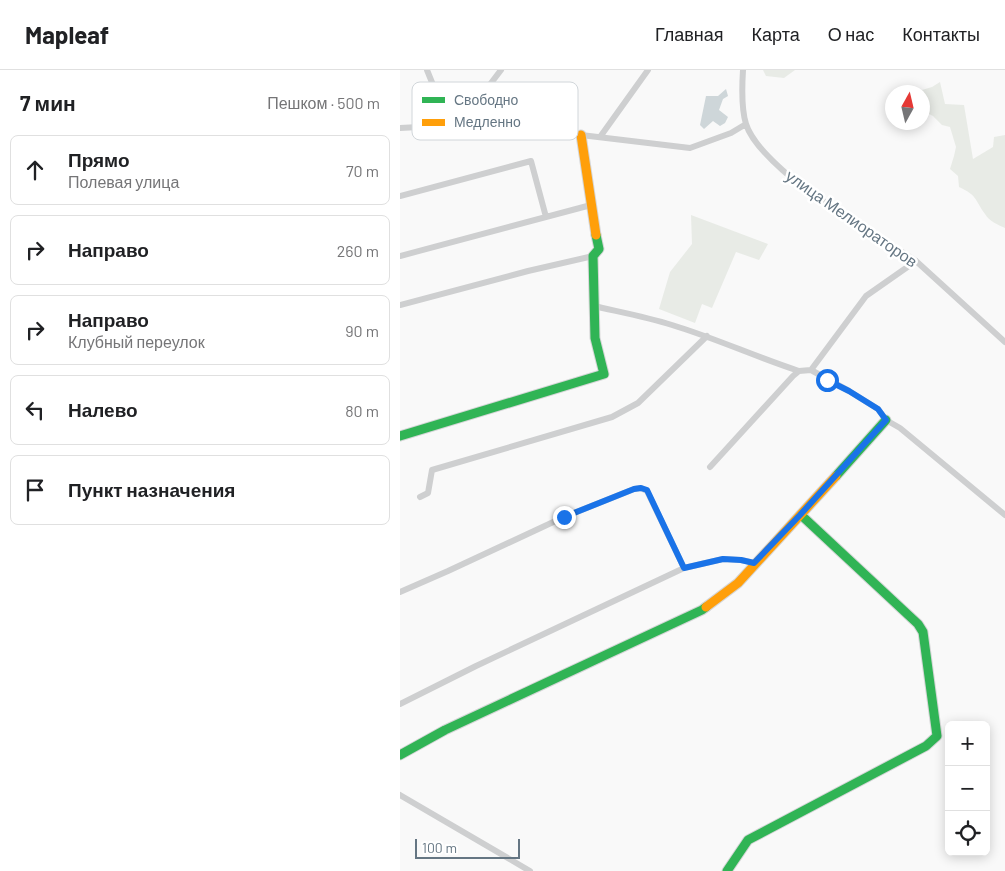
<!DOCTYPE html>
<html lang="ru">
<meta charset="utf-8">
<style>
:root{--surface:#fff;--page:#f2f2f2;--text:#202124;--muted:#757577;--line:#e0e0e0}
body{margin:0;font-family:Barlow,sans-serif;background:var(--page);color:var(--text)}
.controls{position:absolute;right:15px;bottom:15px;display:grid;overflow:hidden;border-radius:8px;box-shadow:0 2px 12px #0003}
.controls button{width:45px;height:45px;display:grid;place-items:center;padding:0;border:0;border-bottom:1px solid var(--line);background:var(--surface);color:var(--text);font:25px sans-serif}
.compass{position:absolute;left:485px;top:15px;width:45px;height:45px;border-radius:50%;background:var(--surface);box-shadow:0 2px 12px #0003;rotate:8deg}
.scale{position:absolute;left:15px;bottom:12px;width:105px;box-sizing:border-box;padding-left:5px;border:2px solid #657683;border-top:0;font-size:14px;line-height:18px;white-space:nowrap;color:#657683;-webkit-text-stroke:4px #fff;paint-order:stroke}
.stop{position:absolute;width:15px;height:15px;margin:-11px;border:4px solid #1a73e8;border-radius:50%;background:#fff}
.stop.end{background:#1a73e8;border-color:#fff;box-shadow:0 1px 5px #0008}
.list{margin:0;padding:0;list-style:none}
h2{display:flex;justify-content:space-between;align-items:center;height:65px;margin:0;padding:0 20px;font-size:21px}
h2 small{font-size:16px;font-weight:400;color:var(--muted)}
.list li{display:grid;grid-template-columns:32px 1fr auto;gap:15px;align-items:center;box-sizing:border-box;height:70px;margin:0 10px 10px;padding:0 10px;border:1px solid var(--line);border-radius:8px}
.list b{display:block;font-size:19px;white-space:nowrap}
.list p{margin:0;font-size:16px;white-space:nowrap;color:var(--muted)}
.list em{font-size:16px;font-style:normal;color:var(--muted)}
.icon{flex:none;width:28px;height:28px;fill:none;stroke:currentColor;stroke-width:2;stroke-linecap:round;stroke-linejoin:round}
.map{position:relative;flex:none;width:605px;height:801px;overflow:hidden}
header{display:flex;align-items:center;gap:30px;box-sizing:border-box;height:70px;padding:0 25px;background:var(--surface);border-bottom:1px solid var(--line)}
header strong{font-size:24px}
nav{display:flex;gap:28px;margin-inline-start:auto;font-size:18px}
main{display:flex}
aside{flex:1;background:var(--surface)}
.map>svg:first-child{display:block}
.green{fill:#e8ebe6}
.water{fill:#ced6d9}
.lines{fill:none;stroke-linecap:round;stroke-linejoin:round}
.fast-casing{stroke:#d5d6d7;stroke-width:11}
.slow-casing{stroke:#d5d6d7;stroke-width:11}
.street{stroke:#cecfd0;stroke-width:6}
.fast{stroke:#30b455;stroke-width:9}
.slow{stroke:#ff9f0a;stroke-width:9}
.route{stroke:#1a73e8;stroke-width:6}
.labels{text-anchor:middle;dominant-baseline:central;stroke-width:5;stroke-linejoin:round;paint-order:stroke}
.street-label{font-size:16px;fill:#657683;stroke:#fff}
.key{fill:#fff;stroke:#d1d6da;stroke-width:1}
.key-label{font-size:14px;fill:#657683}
</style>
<header>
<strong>Mapleaf</strong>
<nav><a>Главная</a><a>Карта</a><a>О нас</a><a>Контакты</a></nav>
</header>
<main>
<aside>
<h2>7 мин<small>Пешком · 500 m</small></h2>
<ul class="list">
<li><svg class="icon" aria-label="ahead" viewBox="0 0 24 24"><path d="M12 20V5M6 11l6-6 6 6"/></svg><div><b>Прямо</b><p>Полевая улица</p></div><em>70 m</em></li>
<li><svg class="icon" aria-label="right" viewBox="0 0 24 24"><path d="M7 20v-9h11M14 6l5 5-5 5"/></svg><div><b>Направо</b></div><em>260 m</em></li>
<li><svg class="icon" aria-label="right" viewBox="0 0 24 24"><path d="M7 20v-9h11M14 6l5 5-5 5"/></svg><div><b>Направо</b><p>Клубный переулок</p></div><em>90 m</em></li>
<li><svg class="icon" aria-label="left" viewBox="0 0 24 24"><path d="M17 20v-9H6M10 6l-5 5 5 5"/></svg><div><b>Налево</b></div><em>80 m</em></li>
<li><svg class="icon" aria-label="arrive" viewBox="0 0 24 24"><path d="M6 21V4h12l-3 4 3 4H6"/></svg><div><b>Пункт назначения</b></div></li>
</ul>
</aside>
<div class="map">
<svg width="605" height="801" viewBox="0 0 605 801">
<rect width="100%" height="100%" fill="#f9f9f9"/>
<path class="green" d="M363 0H395L384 8 366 6Z
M540 12 545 34 564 35 573 89 593 77 594 67 605 65V158C598 155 589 151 585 144 575 130 577 125 559 117L558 106 550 99 554 86 556 77 550 57 542 55 533 46 523 41 522 22H519L522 20 532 17Z
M291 145 368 174 359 190 336 182 312 238 302 234 295 253 259 239 270 202 292 174Z"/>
<path class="water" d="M326 19 328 26 323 29 319 40 328 47 325 53 320 56 313 51 304 59 300 55 306 26H318Z"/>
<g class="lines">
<defs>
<path id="fast" d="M0 366 204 304 195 268 193 186 199 179 196 165
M436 406 486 350
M0 685 45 660 302 540 306 537
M327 801 348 770 526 676 537 666 523 562 518 554 401 445"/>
<path id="slow" d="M181 65 196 165
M306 537 338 513 436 406"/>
</defs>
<use href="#fast" class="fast-casing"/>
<use href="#slow" class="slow-casing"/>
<path class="street" d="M27 0 44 42 53 52
M343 0C342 16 341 38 346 54 353 77 386 104 405 119L516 191 605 272
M79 51 85 21 101 0
M0 58 19 57 47 52 79 51 181 65 290 78 331 63 346 54
M200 67 248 0
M0 126 131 91 146 147
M0 186 191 135
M0 235 128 201 193 186
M194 236C220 242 247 247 272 255 315 268 356 287 399 301
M411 300 449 321 478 339 486 350 500 358 605 445
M411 300 466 226 516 191
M310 397 393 306 399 301 411 300
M20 427 28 423 32 400 212 347 238 333 307 266
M0 522 48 501 164 447 234 419 241 418 247 421 284 498
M0 634 76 596 284 498 323 489 341 490 355 493
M0 725 130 801"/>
<use href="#fast" class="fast"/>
<use href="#slow" class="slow"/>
</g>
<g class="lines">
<path class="route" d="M164 447 234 419 241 418 247 420 284 498 323 489 341 490 354 493 400 445 486 350 478 339 449 321 427 310"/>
</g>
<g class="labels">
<g class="street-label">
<text transform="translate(452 148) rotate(35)">улица Мелиораторов</text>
</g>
</g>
<rect x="12" y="12" width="166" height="58" rx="8" class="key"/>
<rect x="22" y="27" width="23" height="6" fill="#30b455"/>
<rect x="22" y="49" width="23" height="7" fill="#ff9f0a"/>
<g class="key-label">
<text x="54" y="35">Свободно</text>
<text x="54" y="57">Медленно</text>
</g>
</svg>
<div class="controls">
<button>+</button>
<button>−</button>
<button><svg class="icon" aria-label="locate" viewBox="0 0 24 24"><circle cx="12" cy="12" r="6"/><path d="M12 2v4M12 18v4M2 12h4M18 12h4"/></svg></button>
</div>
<svg class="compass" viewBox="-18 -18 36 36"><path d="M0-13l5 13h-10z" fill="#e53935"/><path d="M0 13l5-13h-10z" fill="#757577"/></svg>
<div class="scale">100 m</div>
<div class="stop" style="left:427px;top:310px"></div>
<div class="stop end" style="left:164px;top:447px"></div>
</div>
</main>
